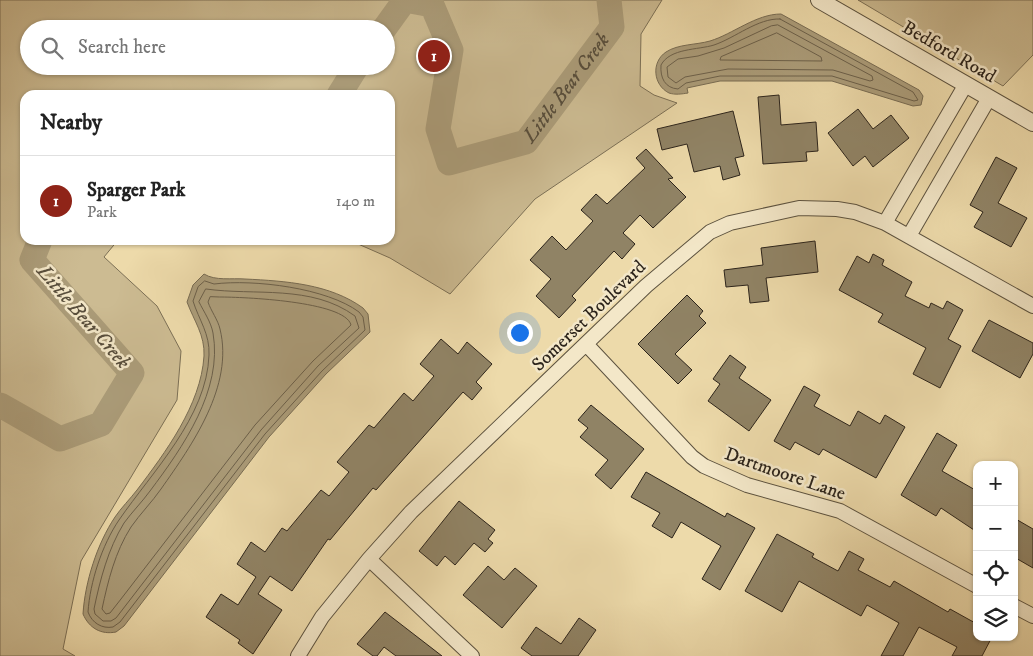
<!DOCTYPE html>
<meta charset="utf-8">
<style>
:root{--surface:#fff;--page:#f2f2f2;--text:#222;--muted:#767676;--line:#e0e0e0;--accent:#8f2418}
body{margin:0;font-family:"IM FELL DW Pica",serif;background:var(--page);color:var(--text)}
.controls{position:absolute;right:15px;bottom:15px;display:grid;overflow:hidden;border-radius:10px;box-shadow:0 1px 4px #0004}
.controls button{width:45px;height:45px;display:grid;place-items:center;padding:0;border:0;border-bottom:1px solid var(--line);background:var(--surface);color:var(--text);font:25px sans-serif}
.you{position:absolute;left:519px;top:332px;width:18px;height:18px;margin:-12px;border:4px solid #fff;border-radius:50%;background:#1a73e8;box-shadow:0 0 0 8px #1a73e833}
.badge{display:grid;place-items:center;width:32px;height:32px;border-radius:50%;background:var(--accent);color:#fff;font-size:16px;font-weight:700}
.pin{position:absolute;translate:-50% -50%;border:2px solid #fff;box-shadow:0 1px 5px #0006}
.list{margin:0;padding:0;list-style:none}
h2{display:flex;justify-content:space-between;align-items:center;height:65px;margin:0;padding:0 20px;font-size:21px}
h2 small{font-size:16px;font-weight:400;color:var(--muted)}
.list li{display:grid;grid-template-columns:32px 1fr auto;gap:15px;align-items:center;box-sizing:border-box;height:90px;padding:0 20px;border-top:1px solid var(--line)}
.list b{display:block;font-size:19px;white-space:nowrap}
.list p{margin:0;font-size:16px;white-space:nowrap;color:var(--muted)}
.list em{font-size:16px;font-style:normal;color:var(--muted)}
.icon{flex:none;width:28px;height:28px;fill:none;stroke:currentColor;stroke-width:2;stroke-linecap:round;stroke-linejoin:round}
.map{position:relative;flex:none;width:1033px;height:656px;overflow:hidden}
.search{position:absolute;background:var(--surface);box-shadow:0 1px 4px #0004;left:20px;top:20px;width:375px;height:55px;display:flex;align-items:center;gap:12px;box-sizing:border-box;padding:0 18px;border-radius:28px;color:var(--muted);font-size:19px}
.panel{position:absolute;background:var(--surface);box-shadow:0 1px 4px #0004;left:20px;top:90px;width:375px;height:155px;border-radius:15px}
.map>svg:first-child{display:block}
.green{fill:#ccbb92;stroke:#7c7056;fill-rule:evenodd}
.water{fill:#ab9c79;stroke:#786c53}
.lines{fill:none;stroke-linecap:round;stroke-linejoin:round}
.shore{stroke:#6c604a;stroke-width:1}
.river{stroke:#ab9c79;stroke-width:25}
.building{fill:#908365;stroke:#2c241b}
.minor-casing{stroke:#5c523f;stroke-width:16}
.tertiary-casing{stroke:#5c523f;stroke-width:18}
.minor{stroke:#f3e7c8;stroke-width:14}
.tertiary{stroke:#f3e7c8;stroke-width:16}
.labels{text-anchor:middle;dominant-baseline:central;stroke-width:5;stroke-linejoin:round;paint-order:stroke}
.street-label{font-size:19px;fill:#2c241b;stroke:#f3e7c8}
.water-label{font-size:20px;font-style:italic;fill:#584e3c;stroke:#f3e7c8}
</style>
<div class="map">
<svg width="1033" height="656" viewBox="0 0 1033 656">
<rect width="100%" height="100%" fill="#eddaaa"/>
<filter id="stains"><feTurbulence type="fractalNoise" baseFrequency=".004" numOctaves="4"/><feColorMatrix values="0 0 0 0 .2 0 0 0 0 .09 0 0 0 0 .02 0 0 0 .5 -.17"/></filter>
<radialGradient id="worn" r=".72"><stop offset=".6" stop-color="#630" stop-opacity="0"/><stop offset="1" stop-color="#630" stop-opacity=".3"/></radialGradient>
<path class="green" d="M0 0H662L641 34 640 86 654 95 677 103 535 199 450 294 390 258 349 240H390V95H25V240H118L104 257 157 306 181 351 177 400 81 561 63 649 75 656H0ZM29 29H386V66H29Z
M858 0H1033V55L1003 86Z"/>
<path class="water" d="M781 14 919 90 923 96 921 105 913 106 832 81H720L687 88 688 93C682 94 675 95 669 93 653 85 651 62 666 52 678 44 696 45 710 41 733 34 756 14 781 14Z
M204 274C215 281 232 278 245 279 286 281 330 284 363 308L368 314 370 332 326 374 269 437 124 626 116 632C101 635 89 628 83 614 85 582 97 544 115 517 121 508 130 499 137 490 165 453 201 405 204 356 205 335 194 321 187 302L193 285Z"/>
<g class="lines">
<path class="shore" d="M780 19 913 92 918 100 914 101 832 76H720L686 83 678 89C665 88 660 78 661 65 670 48 698 50 714 45 735 38 758 18 780 19Z
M778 25 872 76 873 80 870 81 833 70 728 69 685 77 676 83 668 77 667 67 678 59 698 56 724 48 771 26Z
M777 33 821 57 822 61 720 60 721 57Z
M205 281 214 284C254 279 327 288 359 312L363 317 365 330 322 371 265 434 120 622 113 627C102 629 92 623 88 612 90 582 102 545 119 520 152 472 207 417 209 355 210 334 199 320 193 301L198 287Z
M206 289C255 296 311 284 355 316L359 328 318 366 261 430 116 618 111 621H103L95 614 94 609C100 580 108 549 124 523 132 512 142 502 150 491 183 447 223 390 213 333 211 322 204 312 199 302Z
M220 297C242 297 345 301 351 325L313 361 255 425 121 599 110 613 106 614 102 609C108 581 115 552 131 527 140 514 152 502 161 489 192 445 234 386 220 329 218 320 211 311 208 302L210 297Z"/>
<g class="river">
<path id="s1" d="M384 29 405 0 432 5 451 50 438 129 449 163 526 142 612 27 609 0"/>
<path d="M339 95 357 66"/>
<path d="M0 405 60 439 101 424 132 373 32 260 40 240"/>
</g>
</g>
<path class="building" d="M779 95 781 125 816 122 818 151 806 152 807 161 763 164 758 97Z
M858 109 873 129 891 115 909 138 873 167 865 156 853 166 828 133Z
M733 111 744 156 735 158 740 175 723 180 720 166 694 172 687 144 662 150 657 129Z
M646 149 673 178 668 179 686 197 653 228 640 215 623 233 635 244 622 259 614 251 572 296 576 300 559 318 536 296 551 279 530 260 552 236 566 250 593 221 581 210 596 194 607 204 645 168 636 158Z
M996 157 1017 168 998 203 1027 218 1011 247 974 227 983 212 970 205Z
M815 241 818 272 766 278 769 301 750 303 748 285 726 287 724 270 763 265 761 248Z
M873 254 884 260 882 265 912 282 905 296 929 308 931 303 943 309 947 301 963 310 948 339 961 346 940 388 913 374 926 348 878 322 883 314 839 290 857 256 869 263Z
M687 295 703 311 699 316 706 323 675 354 692 370 678 384 638 344Z
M989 320 1033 343V354L1020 378 972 351Z
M441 339 458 354 467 342 492 364 476 382 482 388 472 400 463 392 376 490 373 488 330 540 328 539 292 591 270 576 258 594 282 610 253 654 238 643 240 640 206 617 221 594 238 605 256 577 237 564 251 542 265 552 282 528 287 531 321 490 329 496 349 472 337 462 369 425 374 428 404 393 413 401 434 376 420 364Z
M730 355 746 367 739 378 771 400 749 431 708 401 720 384 713 379Z
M804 386 820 395 814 406 850 426 858 411 880 424 885 415 905 427 876 478 823 449 819 455 795 442 790 450 774 441Z
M591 405 644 449 611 489 595 475 608 460 580 437 588 428 578 420Z
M937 433 957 445 942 471 977 491V532L941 508 936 516 901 495Z
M646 472 725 517 727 513 755 528 720 590 702 579 721 546 681 522 672 538 652 526 660 513 631 497Z
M459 501 495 530 488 539 493 543 485 552 474 543 455 565 445 556 437 566 419 551Z
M1014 518 1033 529V568L1014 557Z
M777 534 814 554 812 557 838 571 849 551 864 559 858 570 890 587 894 581 948 612 950 609 977 624V637H992L982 656H952L957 647 919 627 903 656H881L899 623 867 605 861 616 799 581 782 612 745 591Z
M488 566 504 580 515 568 537 586 502 628 463 595Z
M385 612 442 656H396L384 647 377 656H373L357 644Z
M579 618 596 630 578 656H532L521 648 536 627 561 644Z"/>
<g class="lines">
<defs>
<path id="minor" d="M885 223 966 84
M909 236 989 98
M586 344 692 457 704 466 747 485 840 511 977 586
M369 559 472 656
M1014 606 1033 616
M298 656 322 617 369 559 411 512 646 286 710 232 730 223 799 208 837 209 855 212 885 223 1033 306"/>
<path id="tertiary" d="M819 0 1033 123"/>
</defs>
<use href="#minor" class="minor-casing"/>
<use href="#tertiary" class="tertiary-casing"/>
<use href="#minor" class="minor"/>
<use href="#tertiary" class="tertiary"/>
</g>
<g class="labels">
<g class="street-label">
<text transform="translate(949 52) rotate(30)">Bedford Road</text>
<text transform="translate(589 316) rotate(-44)">Somerset Boulevard</text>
<text transform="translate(785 474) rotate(19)">Dartmoore Lane</text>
</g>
<g class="water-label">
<text stroke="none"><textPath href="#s1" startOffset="375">Little Bear Creek</textPath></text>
<text transform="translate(83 317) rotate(49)">Little Bear Creek</text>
</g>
</g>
<rect width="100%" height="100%" filter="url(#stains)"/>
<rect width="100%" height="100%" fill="url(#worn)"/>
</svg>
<div class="controls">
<button>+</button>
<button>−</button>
<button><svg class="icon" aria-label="locate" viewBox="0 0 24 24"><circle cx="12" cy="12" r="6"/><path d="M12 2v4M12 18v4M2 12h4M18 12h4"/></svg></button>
<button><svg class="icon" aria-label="layers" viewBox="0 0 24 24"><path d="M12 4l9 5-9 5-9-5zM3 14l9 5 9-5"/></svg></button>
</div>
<div class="you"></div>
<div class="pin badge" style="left:434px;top:56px">1</div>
<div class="search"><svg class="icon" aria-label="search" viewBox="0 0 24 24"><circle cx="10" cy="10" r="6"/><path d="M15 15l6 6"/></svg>Search here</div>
<section class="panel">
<h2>Nearby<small></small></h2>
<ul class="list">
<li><span class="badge">1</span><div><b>Sparger Park</b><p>Park</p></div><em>140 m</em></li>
</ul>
</section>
</div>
